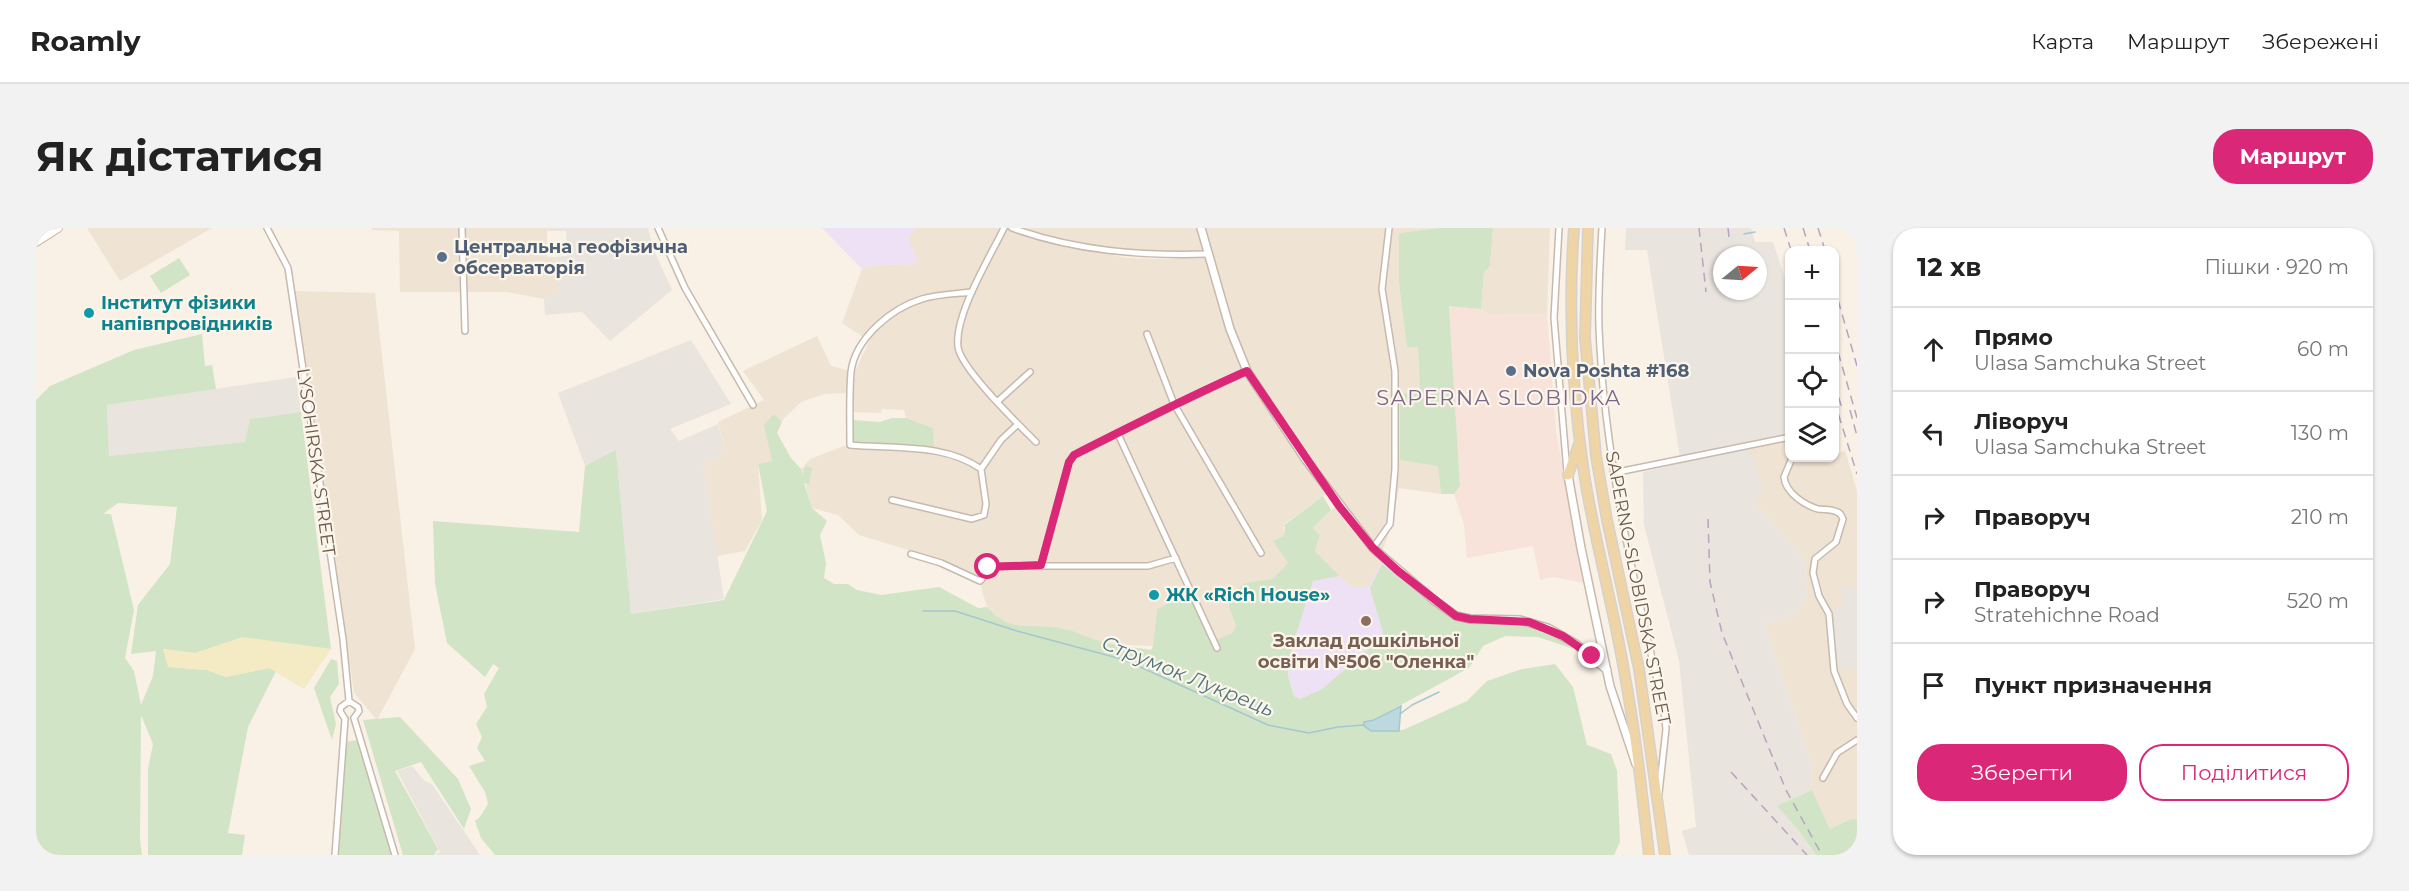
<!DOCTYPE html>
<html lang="uk">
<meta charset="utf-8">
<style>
:root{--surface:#fff;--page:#f2f2f2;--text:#222;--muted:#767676;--line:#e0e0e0;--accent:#db2777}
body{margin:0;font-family:Montserrat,sans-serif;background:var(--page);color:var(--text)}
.controls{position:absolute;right:18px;top:18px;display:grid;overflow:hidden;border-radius:12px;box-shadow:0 2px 4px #0004}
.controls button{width:54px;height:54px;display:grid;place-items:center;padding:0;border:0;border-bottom:2px solid var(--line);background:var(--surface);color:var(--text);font:30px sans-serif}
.compass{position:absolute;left:1677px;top:18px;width:54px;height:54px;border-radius:50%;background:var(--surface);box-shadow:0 2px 4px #0004;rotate:72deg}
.stop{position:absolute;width:18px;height:18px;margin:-14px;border:4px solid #db2777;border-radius:50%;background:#fff}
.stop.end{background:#db2777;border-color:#fff;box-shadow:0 2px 6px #0008}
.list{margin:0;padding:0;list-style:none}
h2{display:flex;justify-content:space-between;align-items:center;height:78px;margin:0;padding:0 24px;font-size:26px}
h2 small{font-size:20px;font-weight:400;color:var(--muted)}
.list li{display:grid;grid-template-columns:39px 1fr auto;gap:18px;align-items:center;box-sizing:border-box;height:84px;padding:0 24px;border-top:2px solid var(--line)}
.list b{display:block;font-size:22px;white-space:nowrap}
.list p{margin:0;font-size:20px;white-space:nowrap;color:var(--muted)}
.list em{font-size:20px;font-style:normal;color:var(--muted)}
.actions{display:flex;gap:12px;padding:18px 24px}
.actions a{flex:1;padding:14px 0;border:2px solid var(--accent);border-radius:24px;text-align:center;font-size:21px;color:var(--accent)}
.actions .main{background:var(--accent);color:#fff}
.icon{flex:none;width:33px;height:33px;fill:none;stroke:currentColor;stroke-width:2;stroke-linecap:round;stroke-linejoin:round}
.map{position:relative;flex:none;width:1821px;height:627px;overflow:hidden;border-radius:24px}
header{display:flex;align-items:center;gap:36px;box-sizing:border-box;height:84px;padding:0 30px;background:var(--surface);border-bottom:2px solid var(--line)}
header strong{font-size:28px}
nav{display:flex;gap:33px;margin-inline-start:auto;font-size:21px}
.intro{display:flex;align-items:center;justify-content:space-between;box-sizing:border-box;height:144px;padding:0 36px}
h1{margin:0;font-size:42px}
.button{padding:15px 27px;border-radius:24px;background:var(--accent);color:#fff;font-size:21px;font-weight:700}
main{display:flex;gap:36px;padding:0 36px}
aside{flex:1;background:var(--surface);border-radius:24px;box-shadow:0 2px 4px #0004}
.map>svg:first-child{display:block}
.residential{fill:#efe3d4}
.commercial{fill:#f7e3da}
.industrial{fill:#e9e4de;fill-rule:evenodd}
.education{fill:#eee1f5}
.green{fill:#d1e4c5;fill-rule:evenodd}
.sand{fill:#f4eac4}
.water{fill:#bcd9df;stroke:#a4c8cf;stroke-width:1.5}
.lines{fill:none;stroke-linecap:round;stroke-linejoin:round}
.stream{stroke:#a4c8cf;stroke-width:1.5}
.minor-casing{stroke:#c8b9ad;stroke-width:8}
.tertiary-casing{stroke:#c8b9ad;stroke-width:10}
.secondary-casing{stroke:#cbbaab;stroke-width:10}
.primary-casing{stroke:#d6d1cd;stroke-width:12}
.minor{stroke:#fff;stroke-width:5}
.tertiary{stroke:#fff;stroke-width:7}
.secondary{stroke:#fff;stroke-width:8}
.primary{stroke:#efd5a6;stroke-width:9}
.rail{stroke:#b4a5c0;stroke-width:1.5;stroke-dasharray:9 6;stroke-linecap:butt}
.route{stroke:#db2777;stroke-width:8}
.service-dot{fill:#5c6f8a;stroke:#fcf5ea;stroke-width:2}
.culture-dot{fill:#0f9aa8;stroke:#fcf5ea;stroke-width:2}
.education-dot{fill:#8d6e63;stroke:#fcf5ea;stroke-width:2}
.labels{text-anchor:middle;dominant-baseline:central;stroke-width:4.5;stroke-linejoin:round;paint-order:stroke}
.service-label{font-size:18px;font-weight:bold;fill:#4e5e75;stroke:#fcf5ea;text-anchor:start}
.culture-label{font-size:18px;font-weight:bold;fill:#0d838f;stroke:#fcf5ea;text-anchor:start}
.street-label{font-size:18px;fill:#6d5a4e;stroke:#fcf5ea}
.education-label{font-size:18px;font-weight:bold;fill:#785e54;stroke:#fcf5ea}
.water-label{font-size:20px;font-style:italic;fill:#4b747e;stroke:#fcf5ea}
.quarter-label{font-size:21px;letter-spacing:1.5px;fill:#7e668a;stroke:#fcf5ea}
</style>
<header>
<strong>Roamly</strong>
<nav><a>Карта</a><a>Маршрут</a><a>Збережені</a></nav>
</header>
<div class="intro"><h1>Як дістатися</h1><a class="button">Маршрут</a></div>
<main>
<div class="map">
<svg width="1821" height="627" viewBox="0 0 1821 627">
<rect width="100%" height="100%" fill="#f9f1e5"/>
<path class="residential" d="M51 0H176L84 53Z
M336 0H520L521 3H511V29H519L523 66 508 71 471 64H364L363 3 336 2Z
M880 0H969L1010 13 1091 30 1131 31 1169 28 1190 99 1211 150 1291 265 1247 297 1252 335 1236 351 1209 355 1193 379 1200 398 1196 405 1180 413 1128 312 1152 366 1121 381 1117 418 1094 417 1065 414 1029 401 1005 398 984 400 961 390 951 379 942 349 889 327 823 307 802 287 776 280 765 241 774 231 808 218 823 221 898 226 897 200 870 190 868 182 846 181 845 185 813 184 812 165 788 166 765 174 732 206 736 234 722 236 726 292 709 323 681 328 667 234 685 229 684 224 689 221 682 194 728 172 707 143 781 108 795 138 819 144 833 113 806 95 826 41 838 37 881 36 872 9Z
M986 0H1161L1168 24H1091L1034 15Z
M1168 0H1403L1363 5V56L1371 118H1382L1384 165 1364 166 1402 238 1405 266 1363 260 1356 297 1346 323 1332 311 1269 225 1218 148 1204 118Z
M1457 0H1514L1511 86 1452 87 1445 81 1448 44 1454 38Z
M259 63 339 65 379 421 341 492 318 465Z
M1753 205 1754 230H1798L1799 227 1809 222 1821 263V591H1815L1794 601 1776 562 1775 534 1728 396 1760 386 1771 369 1769 332 1718 274 1710 213Z
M1300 279 1347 333 1333 359H1315L1279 323 1284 307 1277 300 1295 282Z"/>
<path class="commercial" d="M1413 77 1445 81 1452 87 1511 86 1520 203 1548 355 1518 349 1504 352 1497 318 1431 330 1428 297 1418 266 1424 258Z"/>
<path class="industrial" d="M520 0H612L617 20 636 62 574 113 546 84 509 87 508 71 523 66 519 29 531 28 530 3H521Z
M1590 0H1715L1719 14H1737L1753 62V205L1710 214 1728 259 1718 274 1769 332 1771 369 1760 386 1728 396 1775 534 1776 562 1742 578 1760 599 1780 627H1653L1646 603 1660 599 1643 433 1608 297 1607 244 1645 235 1611 22H1589ZM1686 27H1722V63H1686Z
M655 112 695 176 634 201 643 213 682 196 689 222 684 224 685 229 667 234 688 371 595 386 580 223 549 238 522 165Z
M260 149 265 184 215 191 209 214 73 228 71 177Z
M1806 360H1821V440L1799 441 1796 380 1807 379Z
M376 538 389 553 396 556 444 627H399L404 624 361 543Z"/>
<path class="education" d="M786 0H880L872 9 882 36 838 37 826 41Z
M1347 333 1402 377 1385 412 1348 408 1286 461 1264 471 1258 468 1252 448V432L1277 353 1304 348 1315 359H1332Z"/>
<path class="green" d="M1403 0H1457L1454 38 1448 44 1445 81 1413 78 1424 258 1418 266H1405L1402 238 1364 232V166L1384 164 1382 119H1371L1363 56V5Z
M143 30 154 47 125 65 114 48Z
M166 106 169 138 176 137 180 161 71 177 73 228 209 214 214 191 265 184 295 421 206 410 159 425 127 421 133 439 171 442 190 449 233 440 240 443 212 499 192 605 209 607 206 627H112V541L117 516 105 487 104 611 106 627H0V172L14 158 98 122ZM82 275 141 279 134 336 102 377 95 426 120 423 117 448 105 477 98 443 89 430 98 382 75 286H67Z
M738 186 746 194 741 205 755 230 765 241 767 249 768 241 771 238 776 240 773 256 768 255 776 280 791 293 784 307 790 335 788 350 798 356H812L821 362 845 367 903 359 942 380 951 379C977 408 995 393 1028 401 1040 403 1052 410 1064 413 1080 418 1098 419 1115 422L1117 418 1121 381 1152 366 1176 414 1196 405 1200 398 1193 379 1194 367 1209 355 1236 351 1252 335 1237 313 1248 308 1249 299 1247 298 1287 268 1295 282 1277 300 1284 307 1279 323 1304 348 1277 353 1252 432V448L1258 468 1264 471 1286 461 1348 408 1334 360 1346 336 1409 386 1428 395 1489 397 1515 406 1538 421 1502 409 1469 408 1447 418 1433 440 1337 492 1328 494 1335 503 1367 502 1431 473 1451 453 1486 441 1519 436 1537 459 1551 517 1575 526 1581 543 1584 614 1578 627H459L445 610 439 593 444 589 452 576 449 564 433 538 449 533 441 520 446 509 440 496 451 479 448 466 463 440 457 436 449 449 411 415 399 356 397 293 543 304 549 238 580 222 595 386 688 372 731 283 722 236 736 233 728 197Z
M856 190H870L897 200 898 219 816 216 817 192 844 194Z
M295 431 301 433 303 456 294 469 300 496 296 512 278 460Z
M364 489 422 551 435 581 428 601 385 534 359 543 402 621 398 627H367L327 492Z
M322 512 357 627H303L308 514Z
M1776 562 1794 601 1815 591H1821V627H1780L1760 599 1741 578Z"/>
<path class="sand" d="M206 409 295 421 268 461 233 440 190 449 171 442 132 439 127 421 159 425Z"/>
<path class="water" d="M1365 478 1363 503H1335L1327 497 1328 494 1338 492Z"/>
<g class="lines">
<path class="stream" d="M1708 6 1719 4
M887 383H919L981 403 1089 432 1232 497 1273 505 1302 499 1328 497
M1364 486 1376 477 1403 464"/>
<defs>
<path id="minor" d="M231 0 252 40 307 411 313 473
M426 0 429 103
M622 0 649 60 717 177
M968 0C954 29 918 87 922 119 925 141 983 197 1000 214
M976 0C1040 23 1105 28 1172 26
M1523 0 1518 90 1531 244
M1566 0C1564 33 1562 67 1563 100 1568 230 1599 357 1628 482L1630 501 1623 565
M936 64C919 66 902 66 886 71 856 80 819 110 815 144 813 168 814 193 814 217 857 221 909 215 945 241
M1111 106 1138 176 1225 325
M962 173 994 144
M1082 206 1181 420
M1756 230 1748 249C1749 264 1768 277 1782 281 1788 282 1796 281 1801 284 1805 285 1805 287 1807 291L1800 314 1779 331 1777 345 1783 368 1793 386 1798 443 1811 476 1821 490
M1577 245 1754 209
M856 272 936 291 948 287 950 276 945 241 965 212 982 196
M1337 320 1354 296 1359 241V143L1346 61 1353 0
M875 326 905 335 944 353 946 351 951 341 956 338H1112L1140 330
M1005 337 1033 234 1038 227C1095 198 1153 170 1211 143
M318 490 359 627
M309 491 304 483 305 479 313 473 322 479 323 483 318 490
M1787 550 1801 525 1821 512
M299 627 309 491"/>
<path id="tertiary" d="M1165 0 1194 101 1211 143 1270 232 1337 320 1399 373 1420 388 1434 391 1484 392 1512 400 1540 416 1571 442
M1532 247 1545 320 1574 458 1600 536"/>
<path id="secondary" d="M0 14 22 0"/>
<path id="primary" d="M1538 0C1532 82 1536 164 1548 245 1558 310 1576 373 1587 437 1599 500 1606 564 1613 627
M1552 0 1549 110 1560 228 1571 292 1603 441 1629 627
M1532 247 1543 216"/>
</defs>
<use href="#minor" class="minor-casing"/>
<use href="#tertiary" class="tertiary-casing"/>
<use href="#secondary" class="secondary-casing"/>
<use href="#primary" class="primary-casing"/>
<use href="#minor" class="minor"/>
<use href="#tertiary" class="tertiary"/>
<use href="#secondary" class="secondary"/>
<use href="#primary" class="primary"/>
<path class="rail" d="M1663 0 1670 64
M1692 0 1693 9
M1748 0 1755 22
M1767 0 1774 22
M1782 0 1789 22
M1798 58 1821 138
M1798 110 1821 190
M1798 155 1806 180
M1798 172 1821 246
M1814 182 1821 208
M1672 291 1674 354 1686 405 1750 562 1786 627
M1695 544 1771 627"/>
</g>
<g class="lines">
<path class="route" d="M952 339 1005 337 1033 234 1038 227C1095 198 1152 169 1211 143L1303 278 1337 320 1362 343 1420 388 1434 391 1493 394 1527 408 1556 428"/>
</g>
<g class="service-dot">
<circle cx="406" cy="29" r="6"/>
<circle cx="1475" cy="143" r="6"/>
</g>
<g class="culture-dot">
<circle cx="53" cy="85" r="6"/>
<circle cx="1118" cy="367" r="6"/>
</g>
<circle class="education-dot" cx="1330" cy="393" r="6"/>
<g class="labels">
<g class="service-label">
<text x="418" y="19">Центральна геофізична<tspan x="418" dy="21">обсерваторія</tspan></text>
<text x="1487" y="143">Nova Poshta #168</text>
</g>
<g class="culture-label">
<text x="65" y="75">Інститут фізики<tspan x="65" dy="21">напівпровідників</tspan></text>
<text x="1130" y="367">ЖК «Rich House»</text>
</g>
<g class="street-label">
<text transform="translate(280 234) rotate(82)">LYSOHIRSKA STREET</text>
<text transform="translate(1602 360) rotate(79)">SAPERNO-SLOBIDSKA STREET</text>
</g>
<g class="education-label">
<text x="1330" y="413">Заклад дошкільної<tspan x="1330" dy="21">освіти №506 "Оленка"</tspan></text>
</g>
<g class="water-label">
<text transform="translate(1152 448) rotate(22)">Струмок Лукрець</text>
</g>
<g class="quarter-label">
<text x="1463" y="169">SAPERNA SLOBIDKA</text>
</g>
</g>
</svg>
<div class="controls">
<button>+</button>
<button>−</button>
<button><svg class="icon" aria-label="locate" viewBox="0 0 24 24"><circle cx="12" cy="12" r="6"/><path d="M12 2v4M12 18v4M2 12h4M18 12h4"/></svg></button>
<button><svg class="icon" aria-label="layers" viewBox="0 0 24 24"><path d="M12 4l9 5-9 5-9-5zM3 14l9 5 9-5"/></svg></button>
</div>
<svg class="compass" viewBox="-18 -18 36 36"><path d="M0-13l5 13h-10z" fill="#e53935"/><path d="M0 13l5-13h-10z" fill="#767676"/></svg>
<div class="stop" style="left:952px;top:339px"></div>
<div class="stop end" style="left:1556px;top:428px"></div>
</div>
<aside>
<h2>12 хв<small>Пішки · 920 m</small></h2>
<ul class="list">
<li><svg class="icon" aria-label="ahead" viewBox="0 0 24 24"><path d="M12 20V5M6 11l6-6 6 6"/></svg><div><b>Прямо</b><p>Ulasa Samchuka Street</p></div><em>60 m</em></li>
<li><svg class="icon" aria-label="left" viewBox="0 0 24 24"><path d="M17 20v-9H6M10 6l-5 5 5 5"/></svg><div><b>Ліворуч</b><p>Ulasa Samchuka Street</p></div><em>130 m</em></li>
<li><svg class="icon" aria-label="right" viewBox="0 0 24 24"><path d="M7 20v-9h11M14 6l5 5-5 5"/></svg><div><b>Праворуч</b></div><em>210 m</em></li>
<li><svg class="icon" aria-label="right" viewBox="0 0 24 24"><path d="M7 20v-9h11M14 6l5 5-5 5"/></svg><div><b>Праворуч</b><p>Stratehichne Road</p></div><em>520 m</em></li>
<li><svg class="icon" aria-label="arrive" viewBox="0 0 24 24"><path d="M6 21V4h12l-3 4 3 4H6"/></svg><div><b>Пункт призначення</b></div></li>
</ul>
<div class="actions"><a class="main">Зберегти</a><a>Поділитися</a></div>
</aside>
</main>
